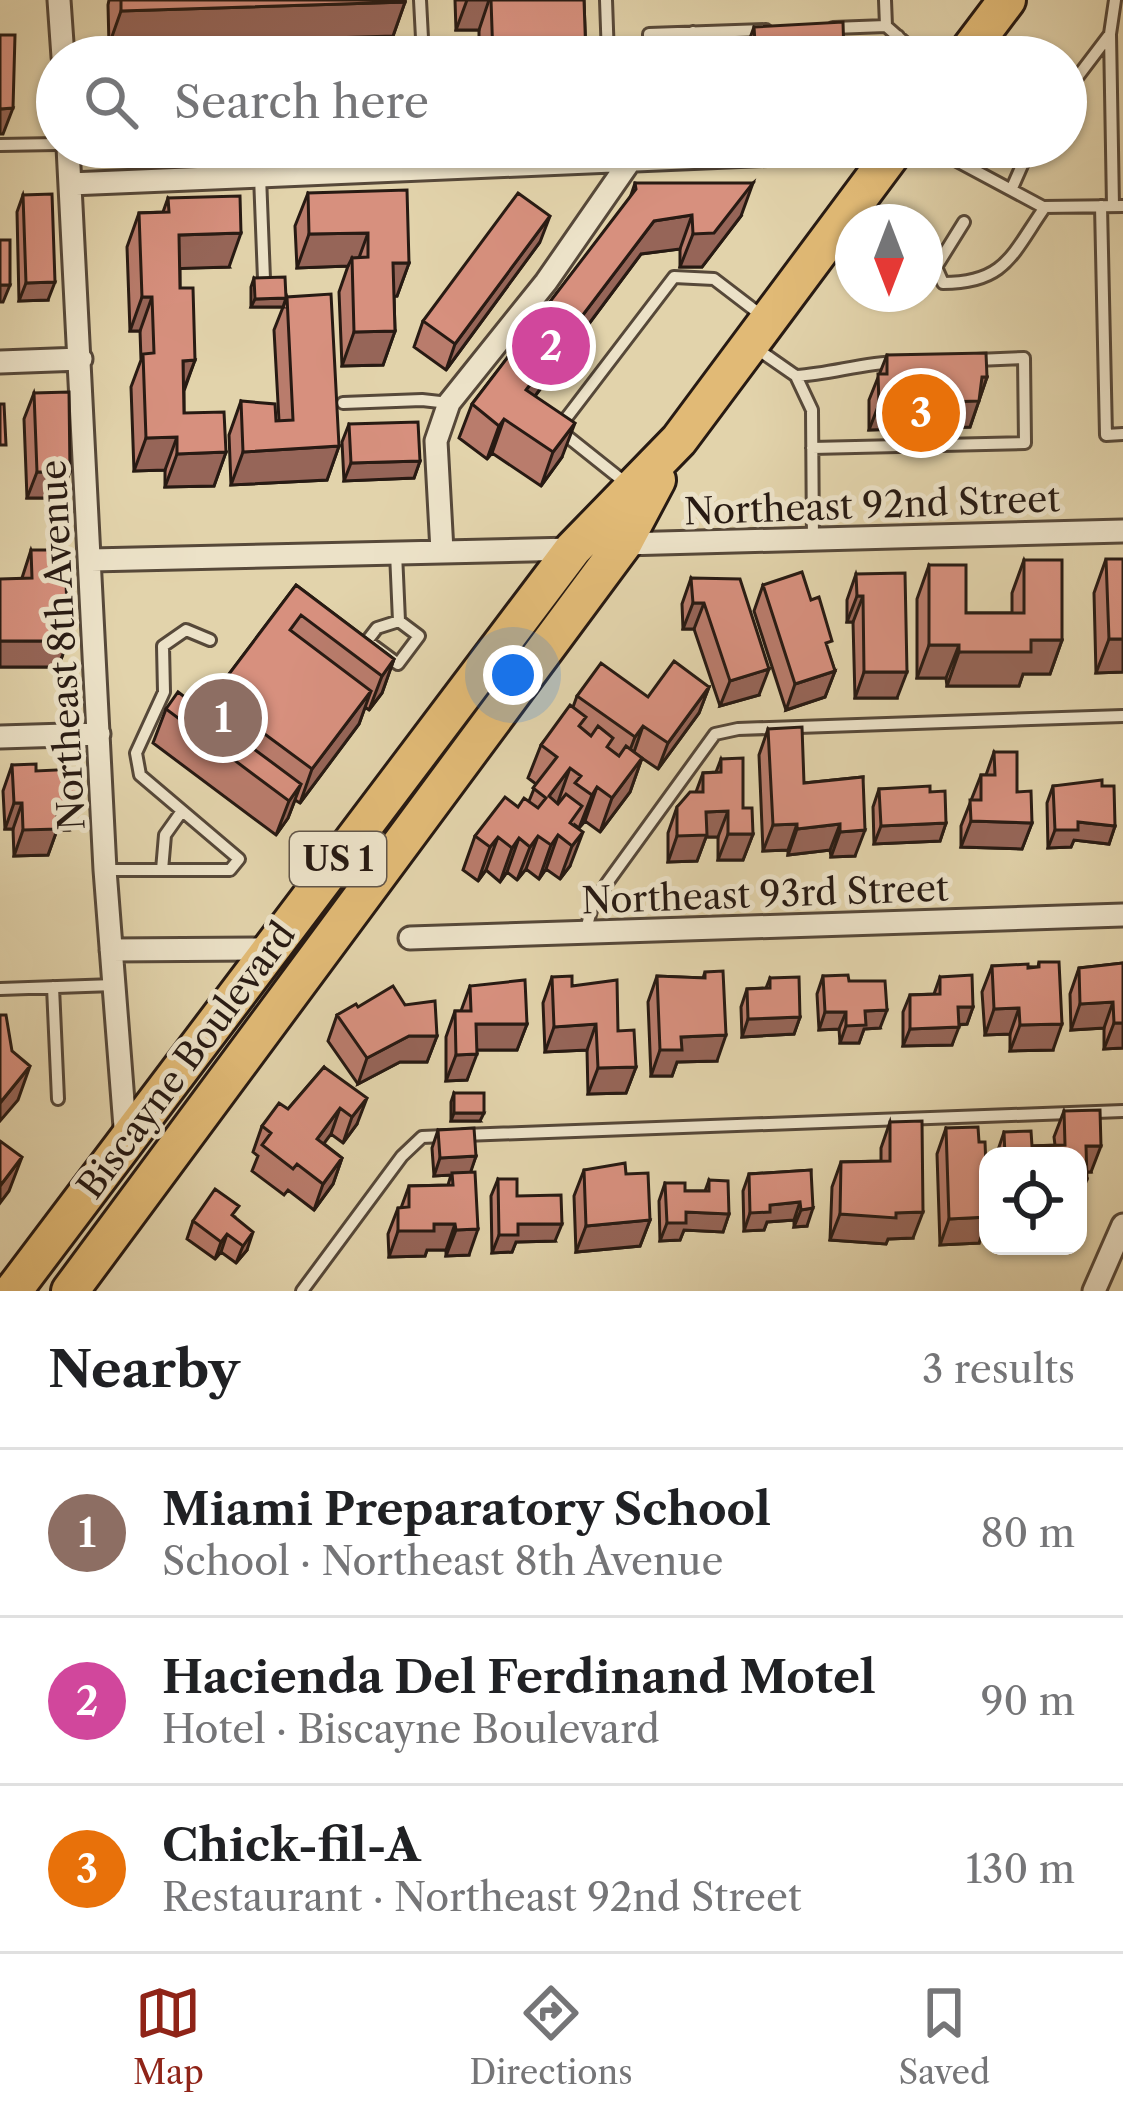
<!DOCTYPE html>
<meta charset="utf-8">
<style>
:root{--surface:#fff;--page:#f6f6f6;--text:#202124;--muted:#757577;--line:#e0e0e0;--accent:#8f2418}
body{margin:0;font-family:"Libre Caslon Text",serif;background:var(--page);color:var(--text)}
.controls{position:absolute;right:36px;bottom:36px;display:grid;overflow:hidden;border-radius:24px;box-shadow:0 3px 9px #0004}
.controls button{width:108px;height:108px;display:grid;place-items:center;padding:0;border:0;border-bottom:3px solid var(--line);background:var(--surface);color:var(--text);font:60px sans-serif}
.compass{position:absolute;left:835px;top:204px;width:108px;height:108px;border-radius:50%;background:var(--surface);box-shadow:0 3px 9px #0004;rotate:180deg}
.you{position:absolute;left:513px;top:675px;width:42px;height:42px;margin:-30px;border:9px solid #fff;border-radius:50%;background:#1a73e8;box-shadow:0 0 0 18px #1a73e833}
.badge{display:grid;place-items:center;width:78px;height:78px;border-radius:50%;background:var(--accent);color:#fff;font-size:39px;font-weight:700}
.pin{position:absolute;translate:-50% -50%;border:6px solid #fff;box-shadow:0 3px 12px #0006}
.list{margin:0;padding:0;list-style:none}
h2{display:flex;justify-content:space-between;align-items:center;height:156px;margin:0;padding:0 48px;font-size:51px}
h2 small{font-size:39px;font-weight:400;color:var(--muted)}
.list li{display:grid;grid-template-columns:78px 1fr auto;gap:36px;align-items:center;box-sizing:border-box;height:168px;padding:0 48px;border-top:3px solid var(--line)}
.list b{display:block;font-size:45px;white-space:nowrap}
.list p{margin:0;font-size:39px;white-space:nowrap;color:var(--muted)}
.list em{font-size:39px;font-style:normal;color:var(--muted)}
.icon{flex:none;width:66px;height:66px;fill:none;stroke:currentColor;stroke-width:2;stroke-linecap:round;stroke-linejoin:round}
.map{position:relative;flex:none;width:1123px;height:1291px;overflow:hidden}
.search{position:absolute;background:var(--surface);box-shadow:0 3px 9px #0004;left:36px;right:36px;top:36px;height:132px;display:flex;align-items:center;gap:30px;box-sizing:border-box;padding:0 42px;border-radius:66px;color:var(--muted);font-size:45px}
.sheet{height:660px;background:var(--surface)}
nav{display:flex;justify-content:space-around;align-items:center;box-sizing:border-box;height:168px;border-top:3px solid var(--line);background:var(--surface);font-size:33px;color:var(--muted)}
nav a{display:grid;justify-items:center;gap:6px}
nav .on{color:var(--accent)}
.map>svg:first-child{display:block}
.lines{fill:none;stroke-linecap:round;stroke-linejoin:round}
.service-casing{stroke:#564839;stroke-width:16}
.minor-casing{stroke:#564839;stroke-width:27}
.primary-casing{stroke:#271a13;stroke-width:42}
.service{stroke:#ece2c8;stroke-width:10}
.minor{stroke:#ece2c8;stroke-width:21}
.primary{stroke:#e1ba76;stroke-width:36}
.wall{fill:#b97c6c;stroke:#271a13;stroke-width:3}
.shaded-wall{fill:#966558;stroke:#271a13;stroke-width:3}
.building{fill:#d7907e;stroke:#271a13;stroke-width:3}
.labels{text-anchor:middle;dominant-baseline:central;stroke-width:10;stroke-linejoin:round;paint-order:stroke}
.shield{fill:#ece2c8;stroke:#625649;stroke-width:3}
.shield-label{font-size:33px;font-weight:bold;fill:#271a13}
.street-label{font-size:36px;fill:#271a13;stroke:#ece2c8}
</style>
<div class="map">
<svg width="1123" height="1291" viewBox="0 0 1123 1291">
<rect width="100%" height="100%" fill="#e2d3ab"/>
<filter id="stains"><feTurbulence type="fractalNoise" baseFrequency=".00167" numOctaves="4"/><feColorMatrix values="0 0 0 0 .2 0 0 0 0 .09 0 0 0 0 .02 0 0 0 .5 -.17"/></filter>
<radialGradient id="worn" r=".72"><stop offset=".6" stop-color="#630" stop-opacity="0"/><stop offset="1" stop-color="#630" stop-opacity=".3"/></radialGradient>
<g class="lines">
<defs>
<path id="service" d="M420 0 423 57
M606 0 608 57
M885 0 886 26
M833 28 886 26 921 57
M693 32 695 57
M1110 34 1113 206
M649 57V34L766 30
M882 57 898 36
M1066 92 1110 34 1115 0
M0 145 57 144
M931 147 1043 207 1123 206
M260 176 264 279
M1012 188 1030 147
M1101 206 1106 435 1123 434
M964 222 936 267 943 283C1006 283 1012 254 1045 207
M753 346 796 376 812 410 813 541
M796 376C831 374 862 363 898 362
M343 403 422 400 449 403
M812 448 1025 443 1024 358 977 360
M627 484 558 429 674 277 714 279 761 315
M396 553 399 621
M399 621 419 636 398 664 367 641 377 628Z
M105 870H230L239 859 140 775 136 753 164 692 163 646 186 630 210 640
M162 870 165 835 182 811
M585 933 592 907 607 883 715 734 738 729 1123 716
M53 987 58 1099
M0 989 114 985
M464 1135 1123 1111
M302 1291 402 1156 422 1137 445 1136"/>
<path id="minor" d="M59 0 63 57
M68 147 105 870 126 1140
M70 184 896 149
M0 362 81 359
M623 544 1123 531
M442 551 436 441 449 403 546 282 632 158
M91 560 573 549
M0 737 99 734
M410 938 1123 915
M111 950 270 949
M1094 1291 1123 1225"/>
<path id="primary" d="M964 57 1007 0
M13 1291 573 549 679 440 897 147
M70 1291 623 544 657 480"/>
</defs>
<use href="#service" class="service-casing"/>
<use href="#minor" class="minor-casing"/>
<use href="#primary" class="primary-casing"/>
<use href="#service" class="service"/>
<use href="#minor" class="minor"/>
<use href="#primary" class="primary"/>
</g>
<path class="wall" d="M109 0H405V2L393 36 119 44 251 57H107L111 45H109L108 5Z
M455 0H584L586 57H479V30H456Z
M754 27 844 57H745V52Z
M635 183 741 216 702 267H680V249L641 254 535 396 562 457 541 486 492 453 487 459 459 438 472 404 630 198Z
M308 193 409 263 397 296H394L395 331 383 365 342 366 339 292 348 266 297 268 295 226Z
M23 195 48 300 19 301 17 212Z
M168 198 229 267 180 268V288L195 360 184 391V413L226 452 214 486 165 487V470L134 471 131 387 141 360 140 331H130L127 247 139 213 163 212Z
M540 242 446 370 414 347 423 321Z
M254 278 283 307H251V287Z
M287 297 339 446 327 480 231 485 229 435 241 401 276 421H279L274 330Z
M887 355 987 377 970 427 869 430V400Z
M34 393 60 498H27L24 419Z
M349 424 420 461 414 478 344 481 342 442Z
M31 550 68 641 58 667H0L22 578Z
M1106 559 1123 672 1096 673 1094 593Z
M1024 560 1062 640 1050 674H1023L1019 686H947L946 678H917V599L929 565 966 613H1012V593Z
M856 574 897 698H855L853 622H847V600Z
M691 578 759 695 720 706 694 629H683L682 604Z
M296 585 394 659 382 693 369 710 365 707 359 724 300 803 295 800 288 818 276 835 153 743 166 709 202 710Z
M763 585 828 651 835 671 825 697 786 710 754 611Z
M709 687 699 713 658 769 633 752 642 758 630 792 600 832 585 821 579 828 575 825 570 866 560 879 546 869 539 879 526 869 517 880 507 872 500 882 486 870 478 881 463 870 475 836 529 801 536 784 528 778 541 745 573 707 577 696 648 697Z
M768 729 804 783 863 777 855 856 831 857 830 850 788 855V850L763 851 759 755Z
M994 752 1017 792 1032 823 1022 849 961 847V826L981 775H986Z
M721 759 753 834 743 860H718V837H706L697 861 668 862V833L677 807 696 792 703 773 716 772Z
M12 765 36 771 69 830H57L48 855 14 856 13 829H5L3 791Z
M1053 786H1102L1115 826 1109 844 1074 840 1071 847 1048 848 1047 803Z
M879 789 930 792 946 823 940 841 874 844 873 807Z
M1039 962 1053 1050 1010 1051V1034L985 1035 982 992 992 966 1038 967Z
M1123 963V1048L1104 1049V1028L1071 1030 1070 994 1079 968Z
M705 972 717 1061 677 1062 672 1076H651L648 1002 657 976 703 978Z
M823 976 849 981 880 1028 864 1029 859 1043H840L839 1029 819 1030 817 994Z
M552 977 572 986 618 1031 636 1067 626 1093 588 1094 587 1050 545 1052 543 1003Z
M940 977 973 1007 967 1024 958 1025 952 1045 903 1046V1012L910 995 934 994Z
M770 978 800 1017 794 1034 742 1037 741 1007 747 989 766 988Z
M470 986 527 1024 517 1050H477L467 1080 446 1081V1037L455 1011H461Z
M405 1005 437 1036 427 1062H400L358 1084 328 1041 337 1015 358 1007Z
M324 1067 357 1124 343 1143 331 1134 323 1143 342 1158 333 1184 314 1210 288 1190 284 1195 252 1171 258 1156 253 1152 262 1126 288 1109Z
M454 1093 480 1121H451V1102Z
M1064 1111 1091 1172H1087L1078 1156H996L1004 1132 1032 1146 1055 1145 1054 1137Z
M890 1122 913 1238 888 1239 886 1244 830 1240 832 1187 841 1162 881 1161V1148Z
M946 1128 979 1142V1243L940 1245 937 1154Z
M438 1130 476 1156 470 1172 469 1255 446 1256V1250H427L425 1256 389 1257 388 1234 398 1208H401L409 1186 448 1185 451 1175 434 1176 432 1148Z
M584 1170 626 1174 650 1220 640 1246 576 1252 574 1196Z
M811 1170 807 1226 794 1227V1220L767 1222 764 1230 744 1231 743 1191 749 1174Z
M498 1179 517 1196 555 1241 516 1242 512 1252 492 1253 491 1196Z
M709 1180 729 1214 723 1232 684 1230 680 1240 660 1241 659 1201 665 1183 685 1191H705Z
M235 1217 247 1250 236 1263 221 1252 215 1259 187 1239 193 1221Z"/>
<path class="shaded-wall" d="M467 0H489L479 30H456Z
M405 2 393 36 109 45 121 11Z
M13 108 3 134H0V109Z
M753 183 741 216 702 267H680L693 234Z
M692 215 680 249 641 254 514 424 526 390 654 221Z
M550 216 540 242 446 370 455 344Z
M241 233 229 267 166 269 179 235Z
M368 233 356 266 352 258 348 266 297 268 309 234Z
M393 263H409L397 296 381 297Z
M55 282 48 300 19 301 26 283Z
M0 285H10L3 302H0Z
M142 297H152L140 331H130Z
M286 298 283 307H251L255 299Z
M395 331 383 365 342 366 354 332Z
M195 360 182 394 183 361Z
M982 377H987L970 427 869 430 879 404Z
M504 419 492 453 487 459 499 426Z
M575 423 562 457 541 486 553 452Z
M177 437 165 470 134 471 146 438Z
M339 446 327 480 231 485 243 452Z
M226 452 214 486 165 487 177 454Z
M420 461 414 478 344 481 351 463Z
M37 472H70L60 498H27Z
M857 596H863L853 622H847Z
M693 603H704L694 629H683Z
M1109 639H1123V672L1096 673Z
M1031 640H1062L1050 674H1023L1019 686H947L959 652Z
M0 641H68L58 667H0Z
M929 645H959L946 678H917Z
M394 659 382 693 369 710 382 676Z
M769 669 759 695 720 706 730 681Z
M835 671 825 697 786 710 795 684Z
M864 672H907L897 698H855Z
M709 687 699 713 658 769 668 743Z
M371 691 359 724 300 803 312 769Z
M643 726 634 752 625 763 635 737Z
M642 758 630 792 600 832 612 798Z
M570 768 558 802 536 830 549 796Z
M301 784 288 818 276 835 289 801Z
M597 787 585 821 579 828 592 795Z
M14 803H22L13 829H5Z
M78 804 69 830H57L48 855 14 856 23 830 56 805Z
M728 811 718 837H706L697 861 668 862 677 836 706 812Z
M971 821 1032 823 1022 849 961 847Z
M1078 822 1115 826 1109 844 1074 840 1071 847 1048 848 1055 830Z
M946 823 940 841 874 844 881 826Z
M797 824 788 850 763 851 773 825Z
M840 824 830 850 788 855 797 829Z
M865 830 855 856 831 857 840 832Z
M583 832 570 866 560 879 572 846Z
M728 834H753L743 860H718Z
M558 835 546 869 539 879 551 845Z
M538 836 526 869 517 880 530 847Z
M498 837 486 870 478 881 490 847Z
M519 838 507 872 500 882 512 848Z
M1113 1002 1104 1028 1071 1030 1080 1004Z
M958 1007H973L967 1024 951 1025Z
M1019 1008 1010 1034 985 1035 994 1009Z
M887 1010 880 1028 864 1029 859 1043H840L846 1026 865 1011Z
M825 1012H846L839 1029 819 1030Z
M800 1017 794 1034 742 1037 748 1019Z
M1114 1023H1123V1048L1104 1049Z
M476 1024H527L517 1050H467Z
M596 1024 587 1050 545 1052 554 1027Z
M1062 1024 1053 1050 1010 1051 1020 1025Z
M959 1027 952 1045 903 1046 910 1029Z
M726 1035 717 1061 677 1062 672 1076H651L660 1050 681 1037Z
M409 1036H437L427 1062H400L358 1084 367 1058Z
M477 1054 467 1080 446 1081 456 1055Z
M30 1066 18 1100 0 1121V1103Z
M636 1067 626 1093 588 1094 598 1068Z
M367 1098 357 1124 343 1143 352 1117Z
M340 1108 331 1134 308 1165 317 1139Z
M454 1113H484L480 1121H451Z
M1086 1146H1101L1091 1172H1078Z
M476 1156 470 1174 434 1176 440 1158Z
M22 1157 9 1191 0 1203V1186Z
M342 1158 333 1184 314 1210 323 1184Z
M1080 1179H1087L1078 1204V1185Z
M800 1202 794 1220 767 1222 764 1230 744 1231 750 1213 770 1205Z
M813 1208 807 1226 794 1227 801 1210Z
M686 1212 729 1214 723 1232 684 1230 680 1240 660 1241 667 1223Z
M923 1212 913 1238 888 1239 886 1244 830 1240 840 1214Z
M988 1217 979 1243 940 1245 949 1219Z
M650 1220 640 1246 576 1252 586 1226Z
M434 1224H455L446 1250H427L425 1256 389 1257 398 1231Z
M518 1224H562L555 1241 516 1242 512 1252 492 1253 499 1235Z
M478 1229 469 1255 446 1256 456 1230Z
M253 1232 247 1250 236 1263 243 1246Z
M227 1234 221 1252 215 1259 221 1242Z"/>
<path class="building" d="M121 0H405V2L121 11Z
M491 0H584L586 57H493Z
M843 22 844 57H756L754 27Z
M0 35H15L13 108 0 109Z
M403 41 404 57H278V44Z
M251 42V57H112L111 44Z
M635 183H753L714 233 693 234 692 215 654 221 526 390 575 423 553 452 504 419 499 426 472 404 636 189Z
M407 190 409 263H393L395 331 354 332 352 258 368 257V233L309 234 308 193Z
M518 193 550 216 455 344 423 321Z
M52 194 55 282 26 283 23 195Z
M240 196 241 233 179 235 180 288H193L195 360 183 361 184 413 224 412 226 452 177 454V437L146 438 143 354 154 353 152 297H142L139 213 169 212 168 198Z
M0 240H10V285H0Z
M285 277 286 298 255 299 254 278Z
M331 294 339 446 243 452 241 401 275 404 276 421 293 420 287 297Z
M986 353 987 377H982L979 401 879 404 878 374H887V355Z
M69 392 70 472H37L34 393Z
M0 404H4L6 445H0Z
M418 422 420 461 351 463 349 424Z
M31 550H65L68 641H0V579L32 578Z
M1106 559H1123V639H1109Z
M1024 560H1062V640H1031V652H959V645H929V565H966V613H1024Z
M802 572 811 600 819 597 832 641 826 643 835 671 795 684 763 585Z
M905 573 907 672H864L863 596H857L856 574Z
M691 578 740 579 769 669 730 681 704 603H693Z
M296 585 394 659 382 676 301 615 290 630 371 691 312 769 231 709 219 723 301 784 289 801 166 709 178 692 202 710Z
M674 661 709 687 668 743 643 726 635 737 577 696 601 663 648 697Z
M570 705 586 717 579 726 591 736 598 726 613 738 607 747 619 756 626 746 642 758 612 798 597 787 592 795 575 783 581 776 570 768 549 796 558 804 566 794 582 806 570 823 583 832 572 846 558 835 551 845 538 836 530 847 519 838 512 848 498 837 490 847 475 836 505 797 518 807 524 798 538 808 546 798 533 788 557 757 541 745Z
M802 727 804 783 863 777 865 830 840 832V824L797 829V824L773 825 768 729Z
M994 752H1017V792L1031 791 1032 823 971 821 970 800H981V775H995Z
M743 758V808H752L753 834H728V811L706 812 707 835 677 836V807L690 792H703V773L721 772V759Z
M36 764V771L77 769 78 804 56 805 58 829 23 830 22 803H14L12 765Z
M1102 780V786H1114L1115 826 1078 822V830H1055L1053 786Z
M930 786V792L945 791 946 823 881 826 879 789Z
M1039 962H1059L1062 1024 1020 1025 1019 1008 994 1009 992 966 1028 964V968L1039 967Z
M1123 963V1023H1114L1113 1002 1080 1004 1079 968Z
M723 971 726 1035 681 1037 682 1050H660L657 976 705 978V972Z
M848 975 849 981H885L887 1010 865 1011 866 1025 846 1026V1012H825L823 976Z
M972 975 973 1007H958L959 1027 910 1029V995L940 994V977Z
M572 976V986L617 980 618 1031 634 1030 636 1067 598 1068 596 1024 554 1027 552 977Z
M799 977 800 1017 748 1019 747 989 770 988V978Z
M525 980 527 1024H476L477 1054 456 1055 455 1011H471L470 986Z
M393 986 405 1005 435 1001 437 1036H409L367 1058 337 1015 356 1004 358 1007Z
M0 1015H6L12 1051 30 1066 0 1103Z
M324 1067 367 1098 352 1117 340 1108 317 1139 342 1158 323 1184 297 1164 293 1169 262 1145 271 1133 262 1126 279 1103 288 1109Z
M454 1093H484V1113H454Z
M1100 1110 1101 1146H1086L1087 1179H1080L1081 1196H1078V1156H1005L1004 1132 1031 1131 1032 1146 1065 1145 1064 1111Z
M922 1121 923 1212 896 1213V1218L840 1214 841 1162 890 1161V1122Z
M978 1127 979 1142H985L988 1217 949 1219 946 1128Z
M474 1128 476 1156 440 1158 438 1130Z
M0 1141 22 1157 0 1186Z
M625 1163 626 1174 648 1173 650 1220 586 1226 584 1170Z
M811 1170 813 1208 801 1210 800 1202 770 1205V1212L750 1213 749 1174Z
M475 1172 478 1229 456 1230 455 1224H434V1231H398V1208L409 1207V1186L453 1185 452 1173Z
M498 1179H517V1196L561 1195 562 1224H518V1235H499Z
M709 1180 728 1181 729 1214 686 1212V1223H667L665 1183H685V1191H709Z
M215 1189 239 1206 232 1215 253 1232 243 1246 227 1234 221 1242 193 1221Z"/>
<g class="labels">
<rect class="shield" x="290" y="832" width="96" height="54" rx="9"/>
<g class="shield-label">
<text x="338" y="859">US 1</text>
</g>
<g class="street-label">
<text transform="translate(872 505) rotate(-2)">Northeast 92nd Street</text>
<text transform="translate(62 645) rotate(-93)">Northeast 8th Avenue</text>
<text transform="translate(765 894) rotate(-2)">Northeast 93rd Street</text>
<text transform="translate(186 1060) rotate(-53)">Biscayne Boulevard</text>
</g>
</g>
<rect width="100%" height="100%" filter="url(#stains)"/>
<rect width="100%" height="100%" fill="url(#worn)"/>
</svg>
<div class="controls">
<button><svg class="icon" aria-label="locate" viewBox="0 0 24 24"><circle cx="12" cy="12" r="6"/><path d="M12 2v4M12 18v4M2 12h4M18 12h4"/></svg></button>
</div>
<svg class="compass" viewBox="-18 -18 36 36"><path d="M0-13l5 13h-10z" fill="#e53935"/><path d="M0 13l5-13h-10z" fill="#757577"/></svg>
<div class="you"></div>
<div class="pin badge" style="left:223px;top:718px;background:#8d6e63">1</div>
<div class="pin badge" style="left:551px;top:346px;background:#d1479c">2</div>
<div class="pin badge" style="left:921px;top:413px;background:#e8710a">3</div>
<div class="search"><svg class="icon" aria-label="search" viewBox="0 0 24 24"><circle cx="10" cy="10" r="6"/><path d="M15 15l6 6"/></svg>Search here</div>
</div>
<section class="sheet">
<h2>Nearby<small>3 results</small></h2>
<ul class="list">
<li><span class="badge" style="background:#8d6e63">1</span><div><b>Miami Preparatory School</b><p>School · Northeast 8th Avenue</p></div><em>80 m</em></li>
<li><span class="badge" style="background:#d1479c">2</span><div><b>Hacienda Del Ferdinand Motel</b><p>Hotel · Biscayne Boulevard</p></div><em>90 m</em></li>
<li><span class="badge" style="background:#e8710a">3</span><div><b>Chick-fil-A</b><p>Restaurant · Northeast 92nd Street</p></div><em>130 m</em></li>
</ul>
</section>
<nav>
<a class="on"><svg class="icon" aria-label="map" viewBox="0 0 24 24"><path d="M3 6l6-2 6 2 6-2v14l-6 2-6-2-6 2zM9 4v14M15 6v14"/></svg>Map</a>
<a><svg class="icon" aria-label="directions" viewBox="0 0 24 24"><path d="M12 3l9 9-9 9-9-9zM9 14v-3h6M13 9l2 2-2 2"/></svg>Directions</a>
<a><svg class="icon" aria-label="saved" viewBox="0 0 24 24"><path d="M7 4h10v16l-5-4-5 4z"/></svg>Saved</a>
</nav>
